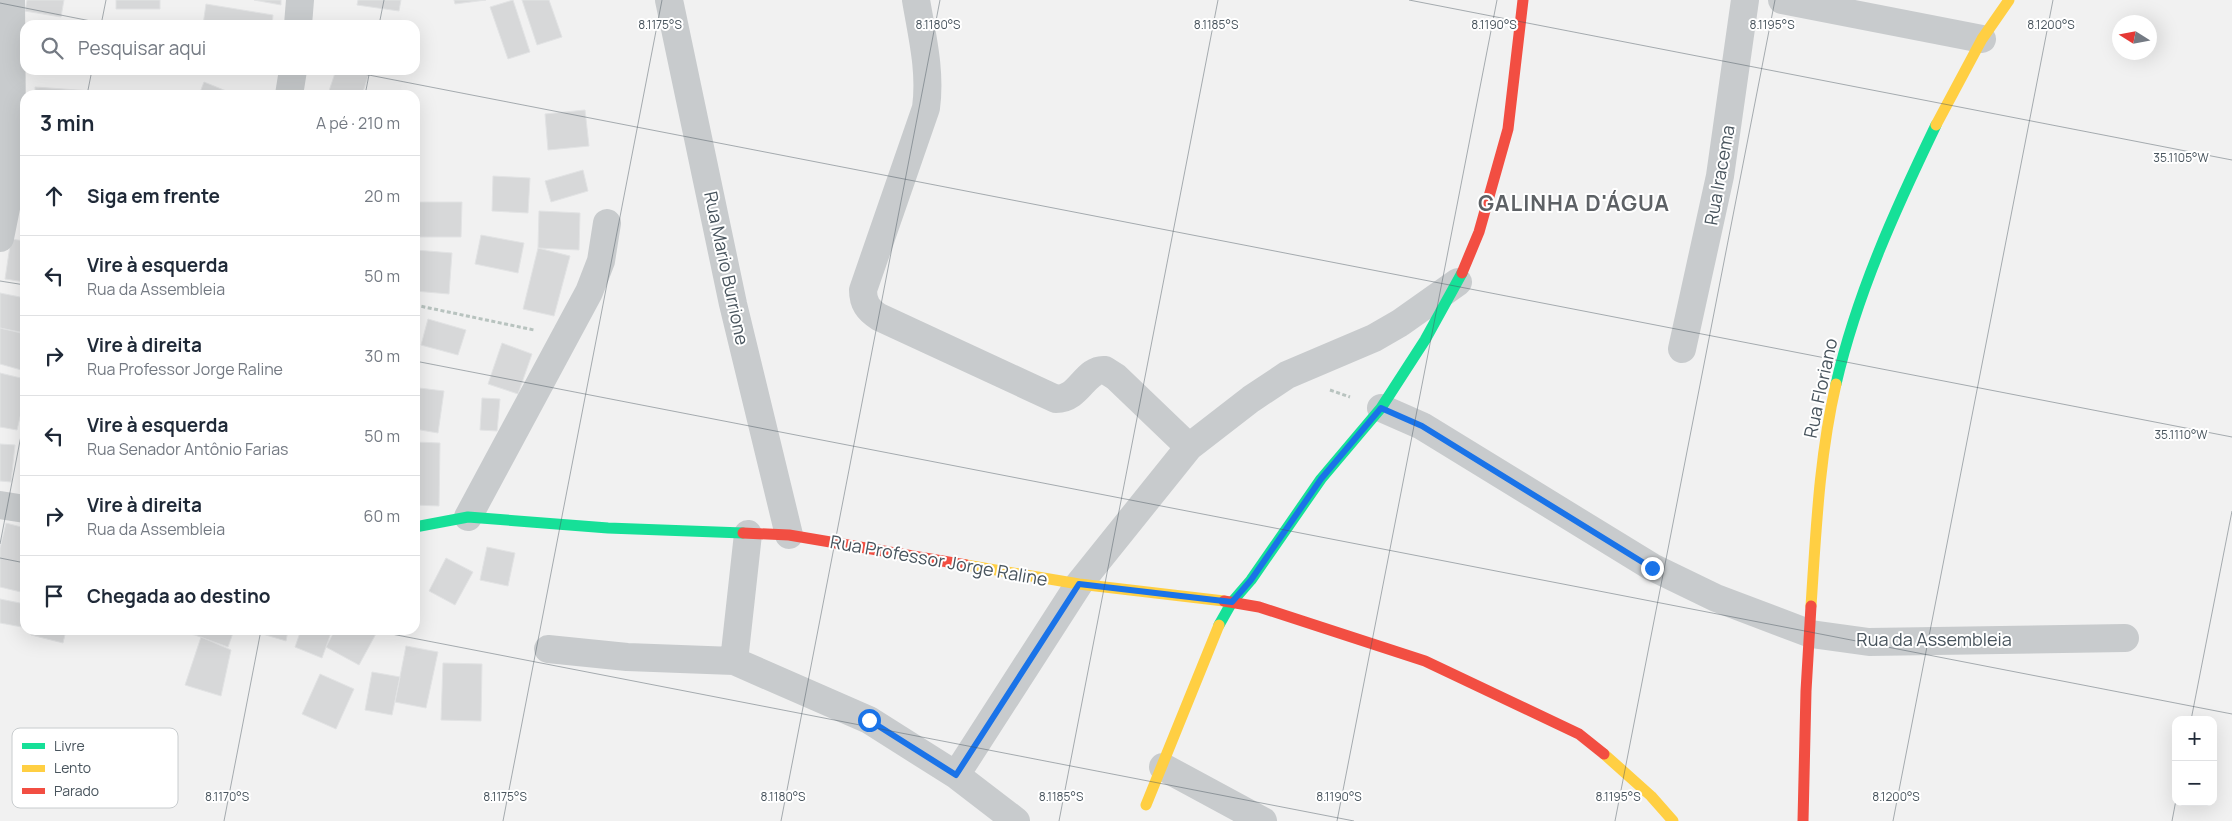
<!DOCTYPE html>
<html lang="pt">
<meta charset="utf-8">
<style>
:root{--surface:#fff;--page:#f6f6f7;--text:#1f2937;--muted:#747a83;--line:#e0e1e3}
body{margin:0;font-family:Manrope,sans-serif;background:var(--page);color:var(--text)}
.controls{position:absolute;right:15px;bottom:15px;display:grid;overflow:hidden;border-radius:10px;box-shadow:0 5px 20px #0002}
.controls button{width:45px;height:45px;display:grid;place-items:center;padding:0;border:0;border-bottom:1px solid var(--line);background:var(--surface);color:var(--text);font:25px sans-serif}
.compass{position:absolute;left:2112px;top:15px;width:45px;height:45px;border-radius:50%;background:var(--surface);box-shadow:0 5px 20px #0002;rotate:281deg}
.stop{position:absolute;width:15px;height:15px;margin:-11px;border:4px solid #1a73e8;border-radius:50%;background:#fff}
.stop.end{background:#1a73e8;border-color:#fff;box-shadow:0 1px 5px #0008}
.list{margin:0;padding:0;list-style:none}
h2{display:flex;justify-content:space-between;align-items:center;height:65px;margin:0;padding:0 20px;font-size:21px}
h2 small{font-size:16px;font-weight:400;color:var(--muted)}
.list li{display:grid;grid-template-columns:32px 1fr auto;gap:15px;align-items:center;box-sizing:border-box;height:80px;padding:0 20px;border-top:1px solid var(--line)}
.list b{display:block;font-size:19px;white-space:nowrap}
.list p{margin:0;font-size:16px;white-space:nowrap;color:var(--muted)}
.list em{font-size:16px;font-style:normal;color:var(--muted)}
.icon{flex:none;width:28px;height:28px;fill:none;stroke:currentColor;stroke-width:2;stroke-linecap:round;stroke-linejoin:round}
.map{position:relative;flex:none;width:2232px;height:821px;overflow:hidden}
.search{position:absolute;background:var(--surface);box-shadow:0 5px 20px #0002;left:20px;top:20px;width:400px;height:55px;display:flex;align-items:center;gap:12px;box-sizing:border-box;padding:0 18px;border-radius:15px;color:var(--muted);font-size:19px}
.panel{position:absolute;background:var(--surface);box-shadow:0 5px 20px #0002;left:20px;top:90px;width:400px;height:545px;border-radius:15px}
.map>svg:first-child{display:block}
.building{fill:#d7d8d9;stroke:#e2e3e4}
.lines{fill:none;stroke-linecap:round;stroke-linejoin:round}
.path{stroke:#b8c3bf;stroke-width:3;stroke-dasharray:4 2.5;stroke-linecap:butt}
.street{stroke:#c8cbcd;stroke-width:28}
.fast{stroke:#16e098;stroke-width:11}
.slow{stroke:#ffcf43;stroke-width:11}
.jam{stroke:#f24e42;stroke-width:11}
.route{stroke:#1a73e8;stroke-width:6}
.ticks{fill:none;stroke:#48545d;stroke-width:1;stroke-opacity:0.45}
.labels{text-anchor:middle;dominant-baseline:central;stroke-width:4;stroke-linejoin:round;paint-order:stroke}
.street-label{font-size:18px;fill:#48545d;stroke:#fff}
.district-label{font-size:22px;font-weight:bold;letter-spacing:1px;fill:#5d6165;stroke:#fff}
.key{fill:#fff;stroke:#c8ccce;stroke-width:1}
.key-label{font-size:14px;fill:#48545d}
.ticks-label{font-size:12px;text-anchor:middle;fill:#48545d;stroke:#fff;stroke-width:4;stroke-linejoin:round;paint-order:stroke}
</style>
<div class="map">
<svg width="2232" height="821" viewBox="0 0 2232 821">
<rect width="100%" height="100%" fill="#f1f1f1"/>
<path class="building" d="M27 0H64L61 17 25 11Z
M116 0H160V9H116Z
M254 0H281V5Z
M358 0H401L399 11 357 5Z
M454 0H486L455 4Z
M513 0 530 52 508 59 490 7Z
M522 0H549L562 37 537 45Z
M206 4 273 15 272 25H203Z
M336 70H370L362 95 328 94Z
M204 82 236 95H199Z
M35 87 91 91 90 95H35Z
M585 110 589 146 548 150 545 114Z
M583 170 588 191 551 202 545 181Z
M493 176 530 178 528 213 492 211Z
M415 202H462L461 237H415Z
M539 211 580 213 579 250 538 248Z
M481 235 524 243 518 273 475 264Z
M11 239 25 241V282L5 279Z
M538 248 570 256 554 316 523 309Z
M415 250 452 253 449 294 415 291Z
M0 293 25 298V333L0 328Z
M428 319 466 330 458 355 421 345Z
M0 328 25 334V371L0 364Z
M502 343 532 354 518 394 488 384Z
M0 373 25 379V396L17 430 0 427Z
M419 388 444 391 438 433 415 429Z
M482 398 500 399 497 431 480 430Z
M415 442 440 443 439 506 415 505Z
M0 444 15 445 11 482 0 481Z
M6 523 25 528V593L0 587V548Z
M487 547 515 553 508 586 480 580Z
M446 558 473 572 455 605 429 591Z
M0 599 25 604 22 627 0 623Z
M32 630H66L63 643 31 635Z
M169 630H196L195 635Z
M197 630H234L228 647 195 635Z
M249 630H288L286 641Z
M301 630H332L322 658 295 647Z
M335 630H378L359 665 326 647Z
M201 637 231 650 221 696 185 685Z
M406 646 438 652 426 708 395 702Z
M443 663 482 664 481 721 441 720Z
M372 672 400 677 392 715 365 710Z
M320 674 354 689 336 729 302 714Z"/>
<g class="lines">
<path class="path" d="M415 305 534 330
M1330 390 1350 397"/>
<path class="street" d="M669 0 733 304 789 535
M916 0C922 36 931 71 926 108L863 290C863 303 868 310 879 317L1056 399C1080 399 1085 368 1105 370L1116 377 1189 447
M1782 0 1982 39
M298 25 300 0
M289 95 293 70
M0 238 9 193 12 130 11 0
M1682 349 1720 176 1745 0
M1381 408 1422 426 1652 567 1716 598 1811 634 1869 642 2125 638
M0 505 25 509
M468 517 589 292 601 261 607 223
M548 649 627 657 734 661 869 720 956 775 1016 821
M734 661 748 534
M1163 767 1263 821
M956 775 1079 584 1189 447 1251 399 1287 375 1374 338 1400 323 1458 282"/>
<path class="fast" d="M1836 384C1857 293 1896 208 1936 125
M415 527 468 517 608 528 743 533
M1219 625 1232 602 1251 580 1321 479 1381 408 1425 340 1462 273"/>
<path class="slow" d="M1936 125 1982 39 2009 0
M966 565 1079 584 1224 601
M1811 606C1816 532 1819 457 1836 384
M1604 754 1651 796 1673 821
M1146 805 1219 625"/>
<path class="jam" d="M1462 273 1479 232 1508 129 1523 0
M743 533 789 535 966 565
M1224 601 1259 607 1425 661 1579 734 1604 754
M1803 821 1806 691 1811 606"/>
</g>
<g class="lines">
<path class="route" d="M869 720 956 775 1079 584 1232 602 1251 580 1321 479 1381 408 1422 426 1652 568"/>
</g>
<path class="ticks" d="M1409 0 2232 160M0 3 111 25M101 25 106 0M379 25 384 0M343 70 2232 437M87 95 92 70M365 95 370 70M0 281 25 285M415 361 2232 714M0 544 25 415M0 558 25 563M371 630 1354 821M2191 720 2232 511M224 821 261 630M503 821 662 0M781 821 940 0M1059 821 1218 0M1337 821 1497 0M1615 821 1775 0M1893 821 2053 0M2172 821 2176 800"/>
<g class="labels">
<g class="street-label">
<text transform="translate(1719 175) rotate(-80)">Rua Iracema</text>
<text transform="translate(727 268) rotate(78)">Rua Mario Burrione</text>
<text transform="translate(1820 388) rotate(-78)">Rua Floriano</text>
<text transform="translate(939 560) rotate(10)">Rua Professor Jorge Raline</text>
<text x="1934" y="639">Rua da Assembleia</text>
</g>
<g class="district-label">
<text x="1574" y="203">GALINHA D'ÁGUA</text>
</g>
</g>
<rect x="12" y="728" width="166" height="80" rx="8" class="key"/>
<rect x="22" y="743" width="23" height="6" fill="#16e098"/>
<rect x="22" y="765" width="23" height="7" fill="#ffcf43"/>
<rect x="22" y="788" width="23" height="6" fill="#f24e42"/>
<g class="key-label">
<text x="54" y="751">Livre</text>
<text x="54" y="773">Lento</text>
<text x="54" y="796">Parado</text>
</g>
<g class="ticks-label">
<text x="660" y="29">8.1175°S</text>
<text x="938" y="29">8.1180°S</text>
<text x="1216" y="29">8.1185°S</text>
<text x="1494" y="29">8.1190°S</text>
<text x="1772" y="29">8.1195°S</text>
<text x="2051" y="29">8.1200°S</text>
<text x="2181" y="162">35.1105°W</text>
<text x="2181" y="439">35.1110°W</text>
<text x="227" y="801">8.1170°S</text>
<text x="505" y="801">8.1175°S</text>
<text x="783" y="801">8.1180°S</text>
<text x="1061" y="801">8.1185°S</text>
<text x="1339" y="801">8.1190°S</text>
<text x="1618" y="801">8.1195°S</text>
<text x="1896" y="801">8.1200°S</text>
</g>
</svg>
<div class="controls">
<button>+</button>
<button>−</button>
</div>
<svg class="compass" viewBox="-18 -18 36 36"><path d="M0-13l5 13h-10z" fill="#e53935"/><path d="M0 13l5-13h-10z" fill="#747a83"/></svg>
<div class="stop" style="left:869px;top:720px"></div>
<div class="stop end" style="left:1652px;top:568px"></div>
<div class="search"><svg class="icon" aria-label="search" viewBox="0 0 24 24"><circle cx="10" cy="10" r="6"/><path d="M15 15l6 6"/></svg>Pesquisar aqui</div>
<section class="panel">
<h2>3 min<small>A pé · 210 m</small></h2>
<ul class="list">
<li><svg class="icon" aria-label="ahead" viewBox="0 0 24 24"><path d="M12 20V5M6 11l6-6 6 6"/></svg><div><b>Siga em frente</b></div><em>20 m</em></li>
<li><svg class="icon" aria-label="left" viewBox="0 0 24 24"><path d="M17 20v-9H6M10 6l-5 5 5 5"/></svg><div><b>Vire à esquerda</b><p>Rua da Assembleia</p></div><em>50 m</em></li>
<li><svg class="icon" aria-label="right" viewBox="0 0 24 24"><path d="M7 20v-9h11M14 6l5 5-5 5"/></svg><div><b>Vire à direita</b><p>Rua Professor Jorge Raline</p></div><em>30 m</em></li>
<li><svg class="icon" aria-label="left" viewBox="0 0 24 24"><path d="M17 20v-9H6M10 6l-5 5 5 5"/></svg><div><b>Vire à esquerda</b><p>Rua Senador Antônio Farias</p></div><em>50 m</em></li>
<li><svg class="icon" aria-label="right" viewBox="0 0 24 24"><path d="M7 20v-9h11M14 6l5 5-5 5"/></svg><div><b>Vire à direita</b><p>Rua da Assembleia</p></div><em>60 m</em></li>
<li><svg class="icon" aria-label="arrive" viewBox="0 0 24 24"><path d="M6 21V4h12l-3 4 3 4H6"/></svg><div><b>Chegada ao destino</b></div></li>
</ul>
</section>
</div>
